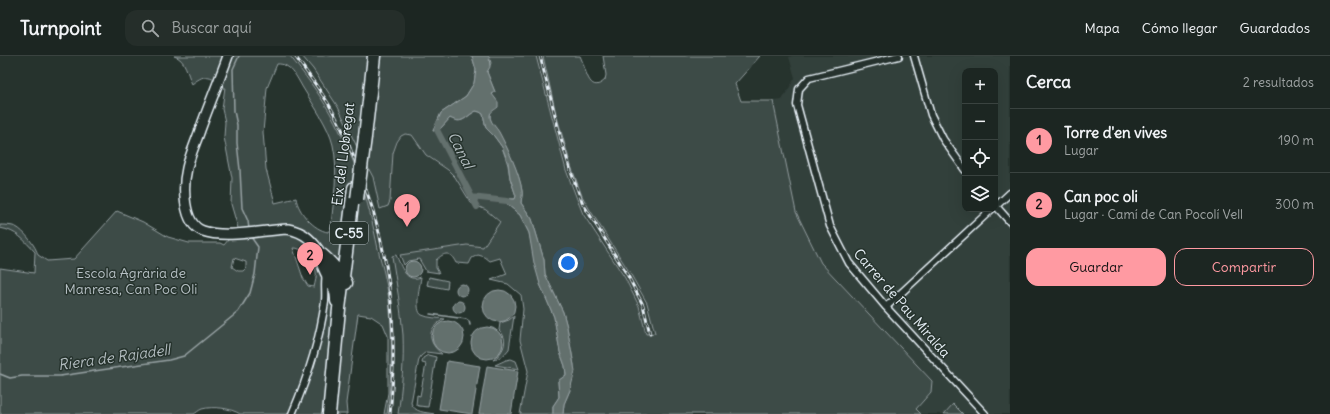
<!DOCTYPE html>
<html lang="es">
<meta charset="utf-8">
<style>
:root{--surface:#1c2622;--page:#252e2a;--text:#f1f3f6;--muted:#a0a5a5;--line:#3a4340;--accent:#ff9aa2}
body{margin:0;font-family:Delius,sans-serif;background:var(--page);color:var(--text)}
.controls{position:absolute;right:12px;top:12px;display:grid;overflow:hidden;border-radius:8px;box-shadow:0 4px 16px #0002}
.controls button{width:36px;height:36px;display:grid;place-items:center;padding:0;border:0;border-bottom:1px solid var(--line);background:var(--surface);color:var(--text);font:20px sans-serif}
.you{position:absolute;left:568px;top:207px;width:14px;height:14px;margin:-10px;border:3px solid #fff;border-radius:50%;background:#1a73e8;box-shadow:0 0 0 6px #1a73e833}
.badge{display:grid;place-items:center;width:26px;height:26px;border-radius:50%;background:var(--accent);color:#111;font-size:13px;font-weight:700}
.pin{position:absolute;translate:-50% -33px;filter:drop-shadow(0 1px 2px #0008)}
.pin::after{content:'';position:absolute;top:21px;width:14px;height:12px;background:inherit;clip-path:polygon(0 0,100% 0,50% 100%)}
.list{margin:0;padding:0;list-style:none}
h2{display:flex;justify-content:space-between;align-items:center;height:52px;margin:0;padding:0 16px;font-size:17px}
h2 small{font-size:13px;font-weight:400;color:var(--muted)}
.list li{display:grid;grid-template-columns:26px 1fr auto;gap:12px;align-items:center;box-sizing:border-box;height:64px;padding:0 16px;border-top:1px solid var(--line)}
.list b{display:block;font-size:15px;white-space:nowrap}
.list p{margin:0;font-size:13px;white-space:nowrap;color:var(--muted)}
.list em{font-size:13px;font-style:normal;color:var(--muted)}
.actions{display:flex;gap:8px;padding:12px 16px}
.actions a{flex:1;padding:9px 0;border:1px solid var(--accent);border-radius:12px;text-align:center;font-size:14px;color:var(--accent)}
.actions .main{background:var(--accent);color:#111}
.icon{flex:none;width:22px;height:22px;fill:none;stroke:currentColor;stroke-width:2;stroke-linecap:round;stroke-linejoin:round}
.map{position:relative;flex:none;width:1010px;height:358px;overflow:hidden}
header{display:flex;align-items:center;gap:24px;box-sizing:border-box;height:56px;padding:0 20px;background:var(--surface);border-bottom:1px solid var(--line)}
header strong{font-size:19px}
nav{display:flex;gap:22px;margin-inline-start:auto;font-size:14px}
.search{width:280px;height:36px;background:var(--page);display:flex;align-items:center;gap:10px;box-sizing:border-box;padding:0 14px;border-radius:12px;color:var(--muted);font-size:15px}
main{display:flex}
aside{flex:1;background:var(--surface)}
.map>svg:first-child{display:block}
.built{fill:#333f3a;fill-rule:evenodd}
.green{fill:#3e4b47;stroke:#939ea0;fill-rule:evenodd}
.water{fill:#636f6d;stroke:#98a3a5}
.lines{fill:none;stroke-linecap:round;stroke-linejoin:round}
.stream{stroke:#98a3a5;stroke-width:1.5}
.canal{stroke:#636f6d;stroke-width:6}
.street-casing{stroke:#e8f1f8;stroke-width:9}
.secondary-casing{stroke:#e8f1f8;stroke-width:12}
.highway-casing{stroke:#e8f1f8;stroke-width:15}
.street{stroke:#26332d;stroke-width:6}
.secondary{stroke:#26332d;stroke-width:9}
.highway{stroke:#26332d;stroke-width:12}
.rail-casing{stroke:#e8f1f8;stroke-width:3}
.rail{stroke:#26332d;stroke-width:1.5;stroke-dasharray:4.5;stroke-linecap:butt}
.highway-bridge-casing{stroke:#e8f1f8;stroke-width:15;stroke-linecap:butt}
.highway-bridge{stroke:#26332d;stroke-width:12}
.labels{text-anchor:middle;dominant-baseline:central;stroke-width:3;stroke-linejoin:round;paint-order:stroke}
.shield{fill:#26332d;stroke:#aeb8bb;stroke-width:1}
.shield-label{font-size:13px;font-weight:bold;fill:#e8f1f8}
.street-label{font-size:14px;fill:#e8f1f8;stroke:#26332d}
.park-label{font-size:14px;fill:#b5bfc3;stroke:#26332d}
.water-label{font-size:15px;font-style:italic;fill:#b3bdc0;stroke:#26332d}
</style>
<header>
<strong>Turnpoint</strong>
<div class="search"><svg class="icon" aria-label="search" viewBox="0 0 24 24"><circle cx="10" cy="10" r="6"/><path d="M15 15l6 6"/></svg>Buscar aquí</div>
<nav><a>Mapa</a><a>Cómo llegar</a><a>Guardados</a></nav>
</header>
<main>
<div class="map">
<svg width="1010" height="358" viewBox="0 0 1010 358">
<rect width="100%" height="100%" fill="#26332d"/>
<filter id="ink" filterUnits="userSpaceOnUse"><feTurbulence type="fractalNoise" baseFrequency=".025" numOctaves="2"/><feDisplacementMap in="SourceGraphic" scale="8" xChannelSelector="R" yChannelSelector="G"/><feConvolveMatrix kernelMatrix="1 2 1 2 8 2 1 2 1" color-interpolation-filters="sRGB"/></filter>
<g filter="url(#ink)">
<path class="built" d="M290 0H302L313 13 338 51 357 91 373 121 380 152 390 145 393 97 400 82 403 79 408 78 412 79 428 101 448 114 455 121 471 147 486 154 500 167 483 192 467 189 392 200 403 279 402 332 398 358H387L390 337 388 242 366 142 355 108 329 55 304 18Z
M536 0H543L557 58 571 110 582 140 630 217 647 247 655 277 645 278 639 250 625 222 583 158 577 143 566 114Z
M792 0H1010V358H963L953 348 944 358H921L916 353 931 336 932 325 821 207 796 156 773 45 782 44 795 22 789 1ZM965 15H995V153H965Z"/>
<path class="green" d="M174 0H290C304 18 319 37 330 57 355 101 368 143 378 193 382 209 387 227 389 243 393 281 392 321 387 358H384L388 337V280L383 268 371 260 358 258 346 347 347 358H240C231 352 213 350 202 353 199 354 196 357 194 358H0V212L34 217 35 196C24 184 17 175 0 172V169C5 169 11 169 16 171 24 175 36 190 38 199L47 205 74 203 117 155 143 166 168 181 189 187H220L224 189 238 172 231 148 232 122 224 81 225 66 222 53 225 31C211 20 207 16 192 28 187 18 186 3 174 0ZM277 8C291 7 297 22 303 32 312 47 329 71 333 89 339 115 333 144 331 171L328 176C314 174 298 156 296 142L275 147 266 113 263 76 267 32ZM293 192C304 191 314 206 316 216 317 220 315 227 314 231L308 230 303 222ZM234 202 246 206V212L243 215H238L232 211Z
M302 0H472L476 14 474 27 466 40 441 57 433 75 440 73 450 62C463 69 465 61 476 55L480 56 483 58 486 72 494 80 502 91 508 109 510 122 516 140 515 143H510L507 146 508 149 520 159 529 177 540 228 554 261 560 296 565 310 566 319 558 325 559 341 553 350V358H520L528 315 520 284 523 253 521 239 508 228 491 224 507 218 500 202 490 205 485 201 478 199 472 202 469 208 456 207C450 195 445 196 436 204V212L439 217 426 215 419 203 408 205 404 209 400 199 467 189 483 191 500 166 486 154 471 147 455 121 448 114 426 99 412 79 405 78 401 80 397 86 393 97 390 145 388 150 380 153 373 121 357 91 338 51 313 13Z
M489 0H536L566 114 577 143 583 158 625 222 639 250 646 278 655 277 647 247 630 217 590 154 582 140 571 110 556 58 543 0H580C586 11 588 40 605 24L606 19 603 0H760L735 28 741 45H773L796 156 821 207 932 325 931 336 916 353 921 358H563L564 348 570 334 574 309 567 271 563 256 545 218 544 204 532 163 521 147C521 143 523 139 522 135 520 119 507 92 499 77 496 72 492 68 490 62 490 59 492 43 492 38L495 36 487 16 491 7Z
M396 199C402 211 405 227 421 221 420 229 414 255 422 259 428 262 438 262 445 263 425 272 428 287 442 298L426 296 421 300 419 303 411 347C415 357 425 356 434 358H398C402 332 404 305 403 279 401 252 396 226 392 200Z
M429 221 448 225 447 233 427 229Z
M514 260 509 293 502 301 493 304C503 297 510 284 499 274L500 267 509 264Z
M428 299 436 301 428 351 419 350 416 349 417 339 420 340 426 308 422 307 423 302Z
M511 303 516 305 519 313 495 309 506 304Z
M953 348 963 358H944Z"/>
<path class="water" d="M472 0H489L490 11 487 16 495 36 492 38 498 46V51C495 54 490 55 490 60 490 66 496 71 499 76 507 91 520 118 522 135 523 138 521 143 521 147L532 163 544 204 545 218 563 256 567 271 575 315 570 334 564 348 563 358H553V350L559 341 558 325 566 319 565 310 560 296 554 261 540 228 534 207 529 177 520 159 508 149 507 145 510 143H515L516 140 510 122 508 106 502 91 494 80 486 72 483 58 480 56 476 55C464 61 463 69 450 62L440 73 433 75 441 57 466 40 474 27 476 14Z
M405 213a8 8 0 1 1 16 0a8 8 0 1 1-16 0Z
M456 234a6 6 0 1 1 12 0a6 6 0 1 1-12 0Z
M483 250a16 16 0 1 1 32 0a16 16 0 1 1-32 0Z
M453 251a6 6 0 1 1 12 0a6 6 0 1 1-12 0Z
M432 281a16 16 0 1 1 32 0a16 16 0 1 1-32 0Z
M471 287a16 16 0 1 1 32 0a16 16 0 1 1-32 0Z
M447 305 480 310 472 358 439 353Z
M487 310 518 315 511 358H479Z"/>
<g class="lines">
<path class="stream" d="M239 0 233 13 234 55 237 69V87L240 114 242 152 248 165 249 173
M430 258 466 263 469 265 470 269
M0 318 10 322 22 320H60L169 304 184 300 238 256 250 237 255 218 258 191 251 181"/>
<path class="canal" d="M439 67 437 74 477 151
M471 141 507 145 515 148"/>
<defs>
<path id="street" d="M899 0 809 22 799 33 797 49 830 170 849 207 886 251 985 358
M914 0 931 59 943 83 965 114
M995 149 1010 166
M995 151 1010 137
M886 251 992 153
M292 358C307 323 320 284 325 245 326 236 324 227 326 218"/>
<path id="secondary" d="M228 0C219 25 209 49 200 74 196 86 190 99 187 112 183 129 182 168 203 175 226 183 263 174 288 173 305 176 313 185 322 199"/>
<path id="highway" d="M365 81 374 0
M322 199C327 203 344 221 346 227
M322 203C324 218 338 229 337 245
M329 358 339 253 354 132"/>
</defs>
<use href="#street" class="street-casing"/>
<use href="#secondary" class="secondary-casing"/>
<use href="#highway" class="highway-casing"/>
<use href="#street" class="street"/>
<use href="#secondary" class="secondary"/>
<use href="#highway" class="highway"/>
<defs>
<path id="rail" d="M295 0C306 15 318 31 328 47 339 65 347 83 354 102 390 187 399 267 390 358
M540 0 561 83 571 116 583 148 628 220 643 249 650 278"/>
</defs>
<use href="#rail" class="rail-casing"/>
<use href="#rail" class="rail"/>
<defs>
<path id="highway-bridge" d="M357 143 365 81"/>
</defs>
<use href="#highway-bridge" class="highway-bridge-casing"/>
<use href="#highway-bridge" class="highway-bridge"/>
</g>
</g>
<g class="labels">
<rect class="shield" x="330" y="166" width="38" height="22" rx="3"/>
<g class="shield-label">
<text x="349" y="177">C-55</text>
</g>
<g class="street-label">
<text transform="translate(343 98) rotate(-83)">Eix del Llobregat</text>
<text transform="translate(902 247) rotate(49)">Carrer de Pau Miralda</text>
</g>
<g class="park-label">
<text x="131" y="217">Escola Agrària de<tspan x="131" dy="16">Manresa, Can Poc Oli</tspan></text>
</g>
<g class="water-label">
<text transform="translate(461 94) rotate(63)">Canal</text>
<text transform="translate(114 301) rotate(-8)">Riera de Rajadell</text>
</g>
</g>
</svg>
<div class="controls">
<button>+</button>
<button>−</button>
<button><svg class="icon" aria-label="locate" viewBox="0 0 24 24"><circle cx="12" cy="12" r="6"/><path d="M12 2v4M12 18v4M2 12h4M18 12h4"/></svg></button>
<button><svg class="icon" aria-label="layers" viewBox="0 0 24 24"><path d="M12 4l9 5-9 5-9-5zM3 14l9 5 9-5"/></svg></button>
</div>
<div class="you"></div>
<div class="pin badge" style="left:407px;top:171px">1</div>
<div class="pin badge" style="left:310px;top:219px">2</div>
</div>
<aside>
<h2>Cerca<small>2 resultados</small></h2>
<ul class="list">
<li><span class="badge">1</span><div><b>Torre d'en vives</b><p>Lugar</p></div><em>190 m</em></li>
<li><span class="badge">2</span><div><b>Can poc oli</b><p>Lugar · Camí de Can Pocolí Vell</p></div><em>300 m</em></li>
</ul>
<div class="actions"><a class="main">Guardar</a><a>Compartir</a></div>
</aside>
</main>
